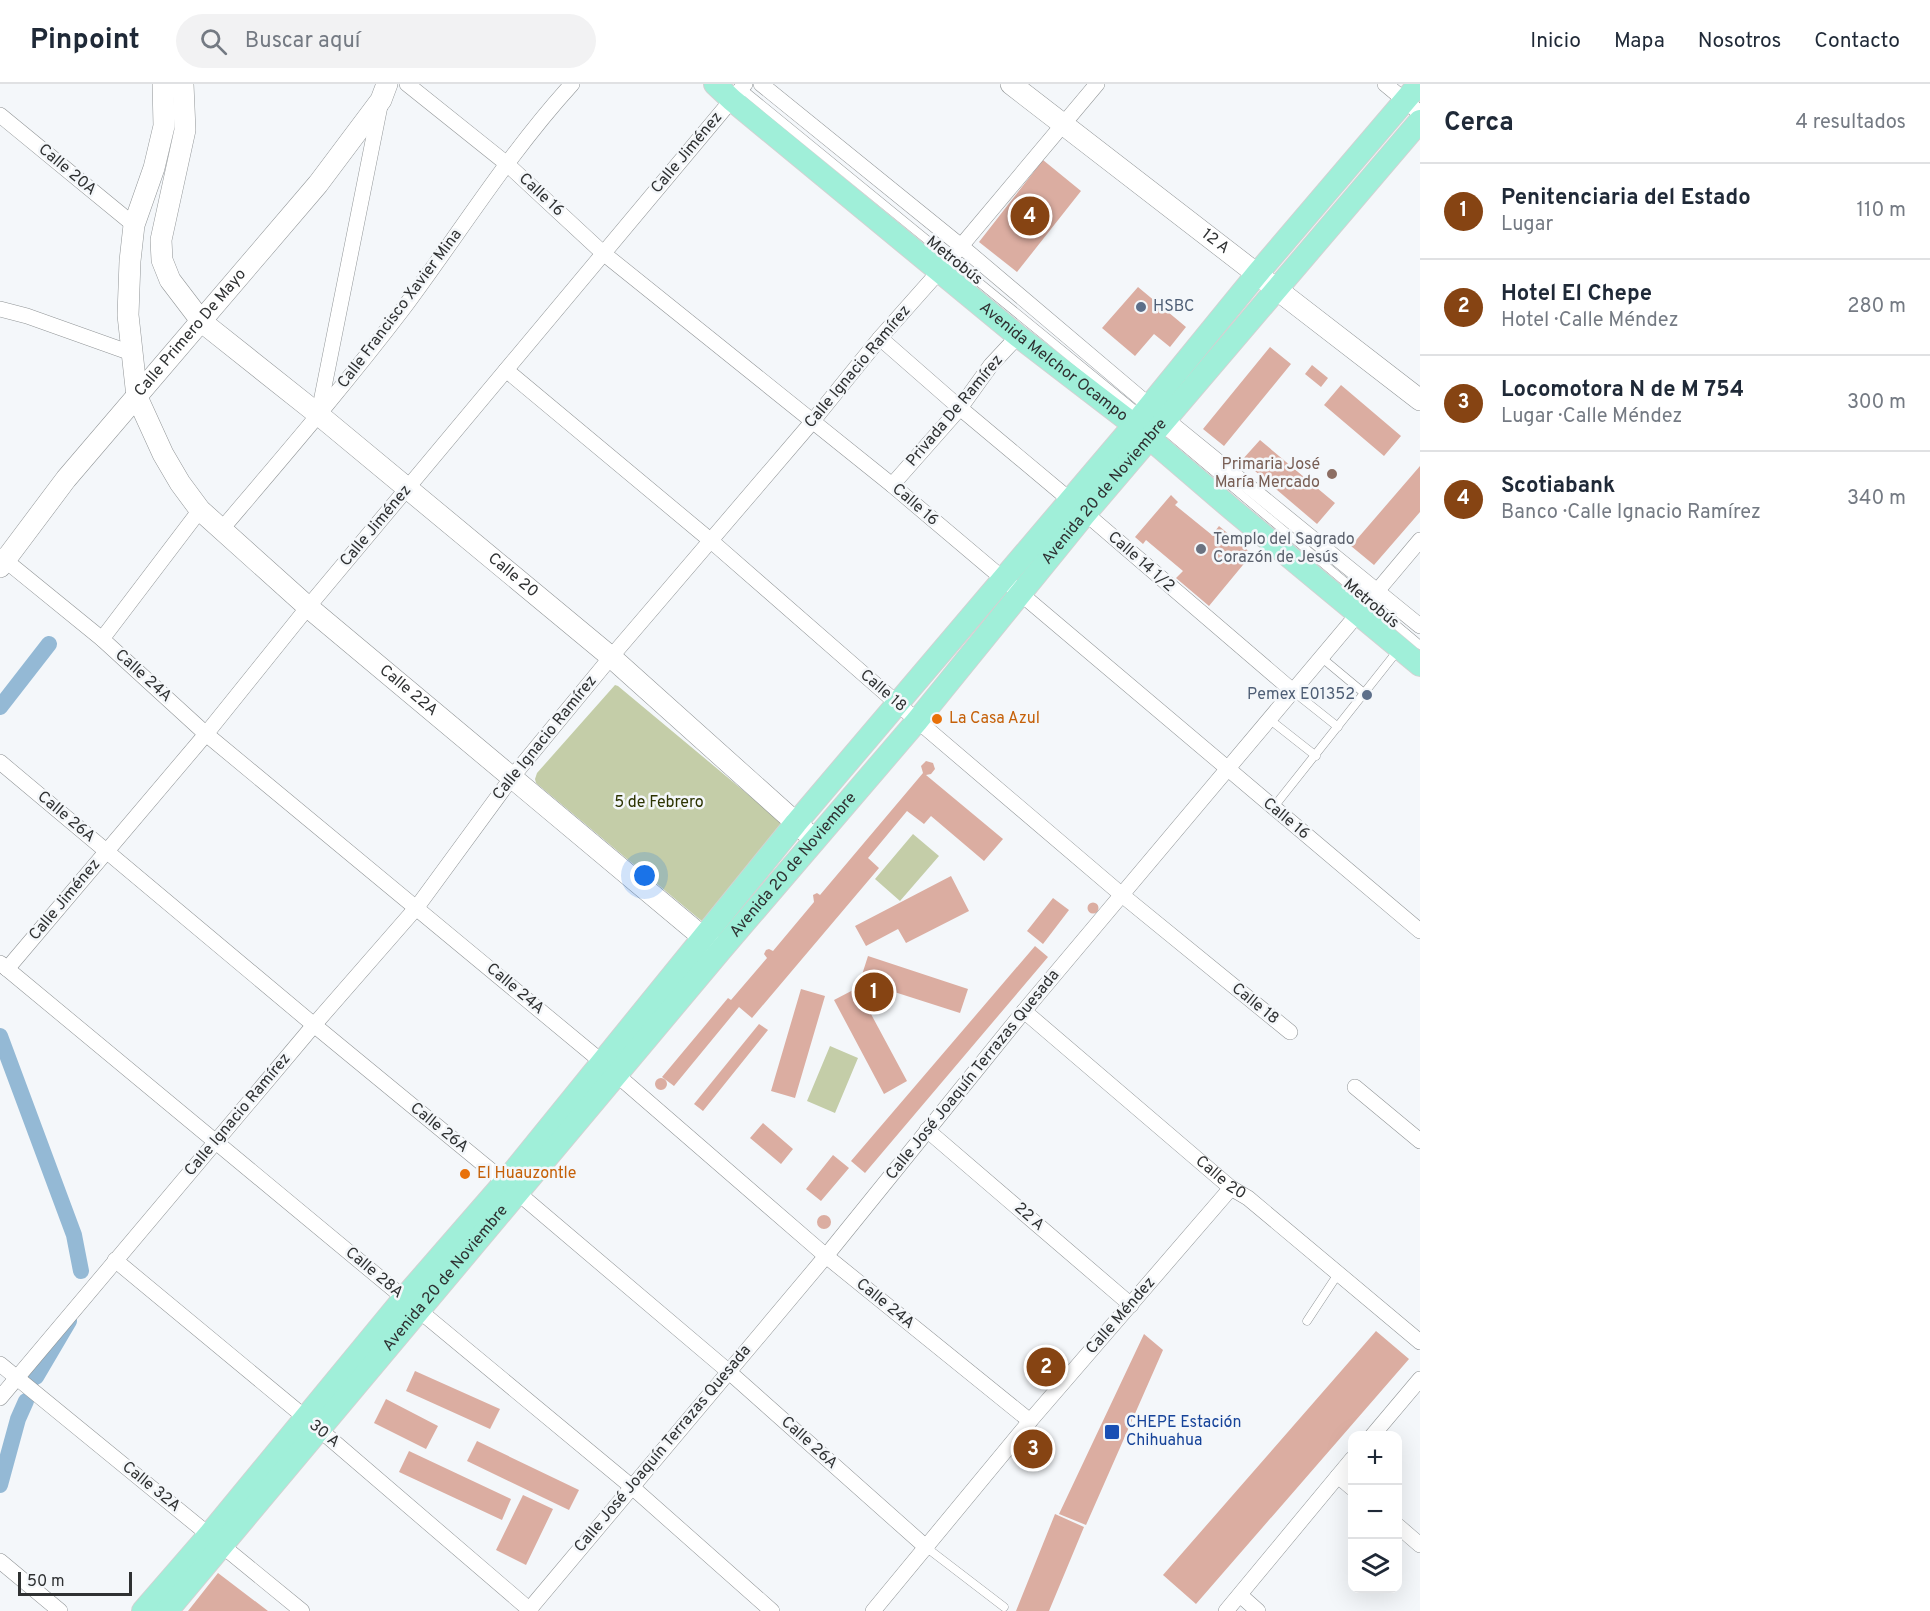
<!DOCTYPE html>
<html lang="es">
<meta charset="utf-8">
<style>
:root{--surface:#fff;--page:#f2f2f3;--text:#1f2937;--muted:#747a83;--line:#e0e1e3;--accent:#864413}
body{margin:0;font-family:Overpass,sans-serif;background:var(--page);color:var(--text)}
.controls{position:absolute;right:18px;bottom:18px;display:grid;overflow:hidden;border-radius:12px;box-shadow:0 6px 24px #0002}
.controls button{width:54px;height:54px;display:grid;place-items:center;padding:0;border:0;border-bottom:2px solid var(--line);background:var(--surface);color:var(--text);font:30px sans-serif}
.scale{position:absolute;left:18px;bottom:15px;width:114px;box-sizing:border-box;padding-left:6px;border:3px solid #2f3132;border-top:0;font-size:16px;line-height:21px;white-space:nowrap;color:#2f3132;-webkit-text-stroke:4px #f4f7fa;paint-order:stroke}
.you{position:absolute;left:645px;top:792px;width:21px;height:21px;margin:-15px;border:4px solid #fff;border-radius:50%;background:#1a73e8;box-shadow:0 0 0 9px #1a73e833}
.badge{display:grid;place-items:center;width:39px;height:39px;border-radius:50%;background:var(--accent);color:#fff;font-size:20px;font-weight:700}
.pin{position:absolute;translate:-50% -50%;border:3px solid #fff;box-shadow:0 2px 6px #0006}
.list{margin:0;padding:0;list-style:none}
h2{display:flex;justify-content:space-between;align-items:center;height:78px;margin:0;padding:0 24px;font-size:26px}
h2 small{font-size:20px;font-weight:400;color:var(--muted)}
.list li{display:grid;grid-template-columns:39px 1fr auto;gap:18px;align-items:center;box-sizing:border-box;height:96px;padding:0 24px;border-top:2px solid var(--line)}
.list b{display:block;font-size:22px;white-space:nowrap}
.list p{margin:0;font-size:20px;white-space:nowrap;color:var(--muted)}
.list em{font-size:20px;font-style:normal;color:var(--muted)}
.icon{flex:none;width:33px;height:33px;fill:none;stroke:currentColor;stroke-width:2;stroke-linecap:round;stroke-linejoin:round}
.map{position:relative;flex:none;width:1420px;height:1527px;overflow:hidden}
header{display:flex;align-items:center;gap:36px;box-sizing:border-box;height:84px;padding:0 30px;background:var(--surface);border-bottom:2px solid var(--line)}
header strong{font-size:28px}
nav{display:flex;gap:33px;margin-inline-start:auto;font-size:21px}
.search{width:420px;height:54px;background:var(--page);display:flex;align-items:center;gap:15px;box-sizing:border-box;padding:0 21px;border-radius:33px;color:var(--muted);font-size:22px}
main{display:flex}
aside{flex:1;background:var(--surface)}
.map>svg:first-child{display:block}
.green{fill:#c4cda8}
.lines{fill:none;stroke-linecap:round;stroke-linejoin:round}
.canal{stroke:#94b9d5;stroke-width:16}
.building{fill:#dbada1}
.service-casing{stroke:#919597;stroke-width:9}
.minor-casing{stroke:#919597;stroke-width:16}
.secondary-casing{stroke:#919597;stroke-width:22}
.primary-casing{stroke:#d1d2d2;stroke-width:24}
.service{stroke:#fff;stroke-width:8}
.minor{stroke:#fff;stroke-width:15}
.secondary{stroke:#fff;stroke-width:21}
.primary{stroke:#a0efd9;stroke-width:22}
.service-dot{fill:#5c6f8a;stroke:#f4f7fa;stroke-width:2}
.education-dot{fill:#8d6e63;stroke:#f4f7fa;stroke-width:2}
.worship-dot{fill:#6b7280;stroke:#f4f7fa;stroke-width:2}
.food-dot{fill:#e8710a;stroke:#f4f7fa;stroke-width:2}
.transit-dot{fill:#1a4fb4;stroke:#f4f7fa;stroke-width:2}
.labels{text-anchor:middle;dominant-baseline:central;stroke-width:5;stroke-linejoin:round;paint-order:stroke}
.street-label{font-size:16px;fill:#2f3132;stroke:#f4f7fa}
.service-label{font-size:16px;fill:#4e5e75;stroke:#f4f7fa;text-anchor:start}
.education-label{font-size:16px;fill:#785e54;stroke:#f4f7fa;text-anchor:end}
.worship-label{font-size:16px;fill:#5b616d;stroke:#f4f7fa;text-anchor:start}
.food-label{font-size:16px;fill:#c56008;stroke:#f4f7fa;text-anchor:start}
.park-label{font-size:16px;fill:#2d3402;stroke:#f4f7fa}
.transit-label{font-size:16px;fill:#164399;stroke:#f4f7fa;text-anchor:start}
</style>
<header>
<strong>Pinpoint</strong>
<div class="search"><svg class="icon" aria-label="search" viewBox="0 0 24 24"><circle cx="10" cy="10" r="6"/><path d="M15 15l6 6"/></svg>Buscar aquí</div>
<nav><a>Inicio</a><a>Mapa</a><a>Nosotros</a><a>Contacto</a></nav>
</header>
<main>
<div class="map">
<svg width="1420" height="1527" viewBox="0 0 1420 1527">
<rect width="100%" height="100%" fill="#f4f7fa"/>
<path class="green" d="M615 601 618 602 780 737 783 742 705 835 702 837 698 834 536 699 535 695 537 689Z
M913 750 939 772 900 817 875 795Z
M830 962 858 974 835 1029 807 1017Z"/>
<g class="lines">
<path class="canal" d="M0 623 49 560
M0 952 74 1151 81 1187
M36 1293 69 1237
M0 1401 18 1335 26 1317"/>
</g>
<path class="building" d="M1043 76 1081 107 1017 188 979 158Z
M1138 203 1186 243 1170 263 1154 250 1135 272 1102 244Z
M1270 263 1291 280 1224 362 1203 345Z
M1312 281 1328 294 1321 303 1305 290Z
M1341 301 1401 352 1384 372 1324 321Z
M1260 356 1335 419 1317 440 1242 376Z
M1420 382V428L1374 481 1351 462Z
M1171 411 1178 418 1175 421 1212 451 1219 442 1252 470 1209 522 1176 494 1183 487 1146 456 1143 460 1135 453Z
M926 677 933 679 935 685 931 690 926 691 1003 755 984 777 931 732 924 740 907 727 868 774 879 784 752 934 739 923 674 1002 662 993 728 914 731 916 767 874 764 870 766 866 769 865 773 867 814 818 813 811 817 809 820 811 923 689 921 682Z
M951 792 969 827 906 859 898 845 866 862 855 842Z
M1053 814 1069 826 1043 860 1027 847Z
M1087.5 824a5.5 5.5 0 1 1 11 0a5.5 5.5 0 1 1-11 0Z
M1035 862 1048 873 865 1089 851 1077Z
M868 872 968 905 960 929 860 897Z
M857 904 907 997 884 1010 834 916Z
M801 905 825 912 795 1014 771 1007Z
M759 940 768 946 703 1027 694 1020Z
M655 1000a6 6 0 1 1 12 0a6 6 0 1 1-12 0Z
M763 1039 793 1065 781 1080 750 1054Z
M833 1071 849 1084 821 1117 806 1105Z
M817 1138a7 7 0 1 1 14 0a7 7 0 1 1-14 0Z
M1376 1247 1409 1275 1196 1520 1163 1491Z
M1144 1250 1163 1266 1086 1441 1059 1430Z
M415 1287 500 1325 490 1345 406 1307Z
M386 1315 438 1342 426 1365 374 1339Z
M477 1357 579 1406 569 1426 467 1377Z
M409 1367 511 1415 502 1436 399 1388Z
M523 1411 553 1425 526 1481 496 1466Z
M1055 1430 1084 1443 1049 1527H1016Z
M218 1489 268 1527H188Z"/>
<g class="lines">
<defs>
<path id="service" d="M740 3 1139 329
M1162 344 1420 561
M1322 574 1364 609
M1294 608 1338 643
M1269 635 1316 672
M1273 724 1399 565
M1307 1237 1338 1190
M927 1464 1004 1523"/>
<g id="minor">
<path d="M407 0 507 80 603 169 892 401 1420 847"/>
<path d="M761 0 961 162 1150 322 1420 542"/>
<path d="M1385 0 1420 29"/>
<path d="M0 31 134 141"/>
<path d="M0 225 27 232 131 269"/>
<path d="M880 254 960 324 1070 416 1294 608"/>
<path d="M506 286 710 456 899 621 1122 811 1290 948"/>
<path d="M319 328 380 22"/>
<path d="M892 401 960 324 991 281 1018 252"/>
<path d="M221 446C283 373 345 301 403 225 459 150 509 69 572 0"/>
<path d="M0 472 102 555 206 650 602 978 826 1172 1030 1337"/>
<path d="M102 555 200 426"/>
<path d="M0 678 314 941 505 1098 728 1287 927 1464"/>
<path d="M0 879 632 1403 772 1527"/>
<path d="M7 885 206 650 308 523 745 0"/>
<path id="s1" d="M1024 927 1231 1104 1248 1114 1420 1258"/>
<path d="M1355 1003 1420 1057"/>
<path d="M927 1046 1131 1221"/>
<path d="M115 1176 319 1345 531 1527"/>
<path d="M0 1280 302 1527"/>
<path d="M0 1314 314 941 417 823 513 692 611 573 812 338 880 254 951 174 1097 0"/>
<path d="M1372 1352 1420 1295"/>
<path d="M1338 1392 1352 1404"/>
<path d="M1398 1442 1420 1461"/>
<path d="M0 1477 60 1527"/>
<path d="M1240 1511 1258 1527"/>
<path d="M528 1527 826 1172 1024 927 1420 456"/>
<path d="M873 1527 1030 1337 1231 1104"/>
<path d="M1226 1527 1352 1375"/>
</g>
<g id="secondary">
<path id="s2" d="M163 0 164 42 154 84 134 141 130 177 128 231 137 313 163 370 180 399 200 426 308 523 717 865"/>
<path id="s3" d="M183 0 185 46 161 156 162 176 170 196 202 238 319 331 611 573 814 755"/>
<path id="s4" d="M1011 0 1420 316"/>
<path id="s5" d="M0 483 66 395 318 100 381 16 387 0"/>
</g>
<g id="primary">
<path id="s6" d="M715 0 732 16 1018 252 1134 341 1233 426 1420 581"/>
<path d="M143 1527 209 1451 404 1214 505 1098 796 739 1134 341 1257 190 1419 0"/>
<path id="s7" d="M167 1527 720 867 917 637 1085 430 1420 37"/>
</g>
</defs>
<use href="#service" class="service-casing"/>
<use href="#minor" class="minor-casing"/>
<use href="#secondary" class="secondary-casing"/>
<use href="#primary" class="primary-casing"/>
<use href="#service" class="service"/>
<use href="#minor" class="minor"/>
<use href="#secondary" class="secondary"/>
<use href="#primary" class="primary"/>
</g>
<g class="service-dot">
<circle cx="1141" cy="223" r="6"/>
<circle cx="1367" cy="611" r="6"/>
</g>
<circle class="education-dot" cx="1332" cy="390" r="6"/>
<circle class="worship-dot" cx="1201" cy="465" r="6"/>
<g class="food-dot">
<circle cx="937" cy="635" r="6"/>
<circle cx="465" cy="1090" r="6"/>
</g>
<rect class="transit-dot" x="1104" y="1340" width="16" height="16" rx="3"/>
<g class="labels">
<g class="street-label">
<text transform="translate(687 69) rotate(-50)">Calle Jiménez</text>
<text transform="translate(67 86) rotate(40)">Calle 20A</text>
<text transform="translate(541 111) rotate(43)">Calle 16</text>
<text stroke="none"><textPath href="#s4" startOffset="258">12 A</textPath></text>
<text transform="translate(954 177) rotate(39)">Metrobús</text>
<text transform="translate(400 225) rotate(-53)">Calle Francisco Xavier Mina</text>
<text stroke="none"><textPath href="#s5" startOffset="302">Calle Primero De Mayo</textPath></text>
<text stroke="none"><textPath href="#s6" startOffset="438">Avenida Melchor Ocampo</textPath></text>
<text transform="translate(858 283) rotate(-50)">Calle Ignacio Ramírez</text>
<text transform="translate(955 327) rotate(-50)">Privada De Ramírez</text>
<text stroke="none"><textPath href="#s7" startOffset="1460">Avenida 20 de Noviembre</textPath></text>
<text transform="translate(915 421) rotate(41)">Calle 16</text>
<text transform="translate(376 442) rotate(-50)">Calle Jiménez</text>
<text transform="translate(1141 478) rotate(41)">Calle 14 1/2</text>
<text stroke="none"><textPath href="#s3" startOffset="654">Calle 20</textPath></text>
<text transform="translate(1371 520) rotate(40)">Metrobús</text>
<text transform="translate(143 592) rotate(42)">Calle 24A</text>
<text stroke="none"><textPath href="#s2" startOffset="724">Calle 22A</textPath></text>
<text transform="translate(883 607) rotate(41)">Calle 18</text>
<text transform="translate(545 654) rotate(-51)">Calle Ignacio Ramírez</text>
<text transform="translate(66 733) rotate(40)">Calle 26A</text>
<text transform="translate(1286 735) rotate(40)">Calle 16</text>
<text stroke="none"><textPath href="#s7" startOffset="974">Avenida 20 de Noviembre</textPath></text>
<text transform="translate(65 816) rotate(-50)">Calle Jiménez</text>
<text transform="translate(515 905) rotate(40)">Calle 24A</text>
<text transform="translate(1255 920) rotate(39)">Calle 18</text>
<text transform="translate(973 991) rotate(-51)">Calle José Joaquín Terrazas Quesada</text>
<text transform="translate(238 1031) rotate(-50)">Calle Ignacio Ramírez</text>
<text transform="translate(439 1044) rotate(39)">Calle 26A</text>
<text stroke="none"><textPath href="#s1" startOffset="258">Calle 20</textPath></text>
<text transform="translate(1029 1133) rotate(41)">22 A</text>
<text transform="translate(374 1189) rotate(40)">Calle 28A</text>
<text stroke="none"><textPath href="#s7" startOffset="434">Avenida 20 de Noviembre</textPath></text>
<text transform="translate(885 1220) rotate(39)">Calle 24A</text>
<text transform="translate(1121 1232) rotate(-49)">Calle Méndez</text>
<text transform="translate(324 1350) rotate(39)">30 A</text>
<text transform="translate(809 1359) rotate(42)">Calle 26A</text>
<text transform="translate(663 1365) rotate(-50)">Calle José Joaquín Terrazas Quesada</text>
<text transform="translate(151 1403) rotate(39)">Calle 32A</text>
</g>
<g class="service-label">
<text x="1153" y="223">HSBC</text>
<text x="1355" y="611" text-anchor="end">Pemex E01352</text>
</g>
<g class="education-label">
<text x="1320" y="381">Primaria José<tspan x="1320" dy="18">María Mercado</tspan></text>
</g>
<g class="worship-label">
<text x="1213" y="456">Templo del Sagrado<tspan x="1213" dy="18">Corazón de Jesús</tspan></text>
</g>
<g class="food-label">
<text x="949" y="635">La Casa Azul</text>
<text x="477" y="1090">El Huauzontle</text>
</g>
<g class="park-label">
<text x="659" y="719">5 de Febrero</text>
</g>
<g class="transit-label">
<text x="1126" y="1339">CHEPE Estación<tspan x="1126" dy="18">Chihuahua</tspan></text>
</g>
</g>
</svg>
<div class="controls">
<button>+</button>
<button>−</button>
<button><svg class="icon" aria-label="layers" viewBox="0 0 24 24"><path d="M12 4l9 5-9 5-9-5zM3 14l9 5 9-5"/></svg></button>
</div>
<div class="scale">50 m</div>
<div class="you"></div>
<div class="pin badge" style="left:874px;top:908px">1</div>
<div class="pin badge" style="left:1046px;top:1283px">2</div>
<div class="pin badge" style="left:1033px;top:1365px">3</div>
<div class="pin badge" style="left:1030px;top:132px">4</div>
</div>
<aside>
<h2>Cerca<small>4 resultados</small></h2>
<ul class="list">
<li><span class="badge">1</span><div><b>Penitenciaria del Estado</b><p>Lugar</p></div><em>110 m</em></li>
<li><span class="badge">2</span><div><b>Hotel El Chepe</b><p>Hotel · Calle Méndez</p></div><em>280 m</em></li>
<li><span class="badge">3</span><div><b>Locomotora N de M 754</b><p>Lugar · Calle Méndez</p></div><em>300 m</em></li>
<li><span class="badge">4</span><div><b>Scotiabank</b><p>Banco · Calle Ignacio Ramírez</p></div><em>340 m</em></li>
</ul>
</aside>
</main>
